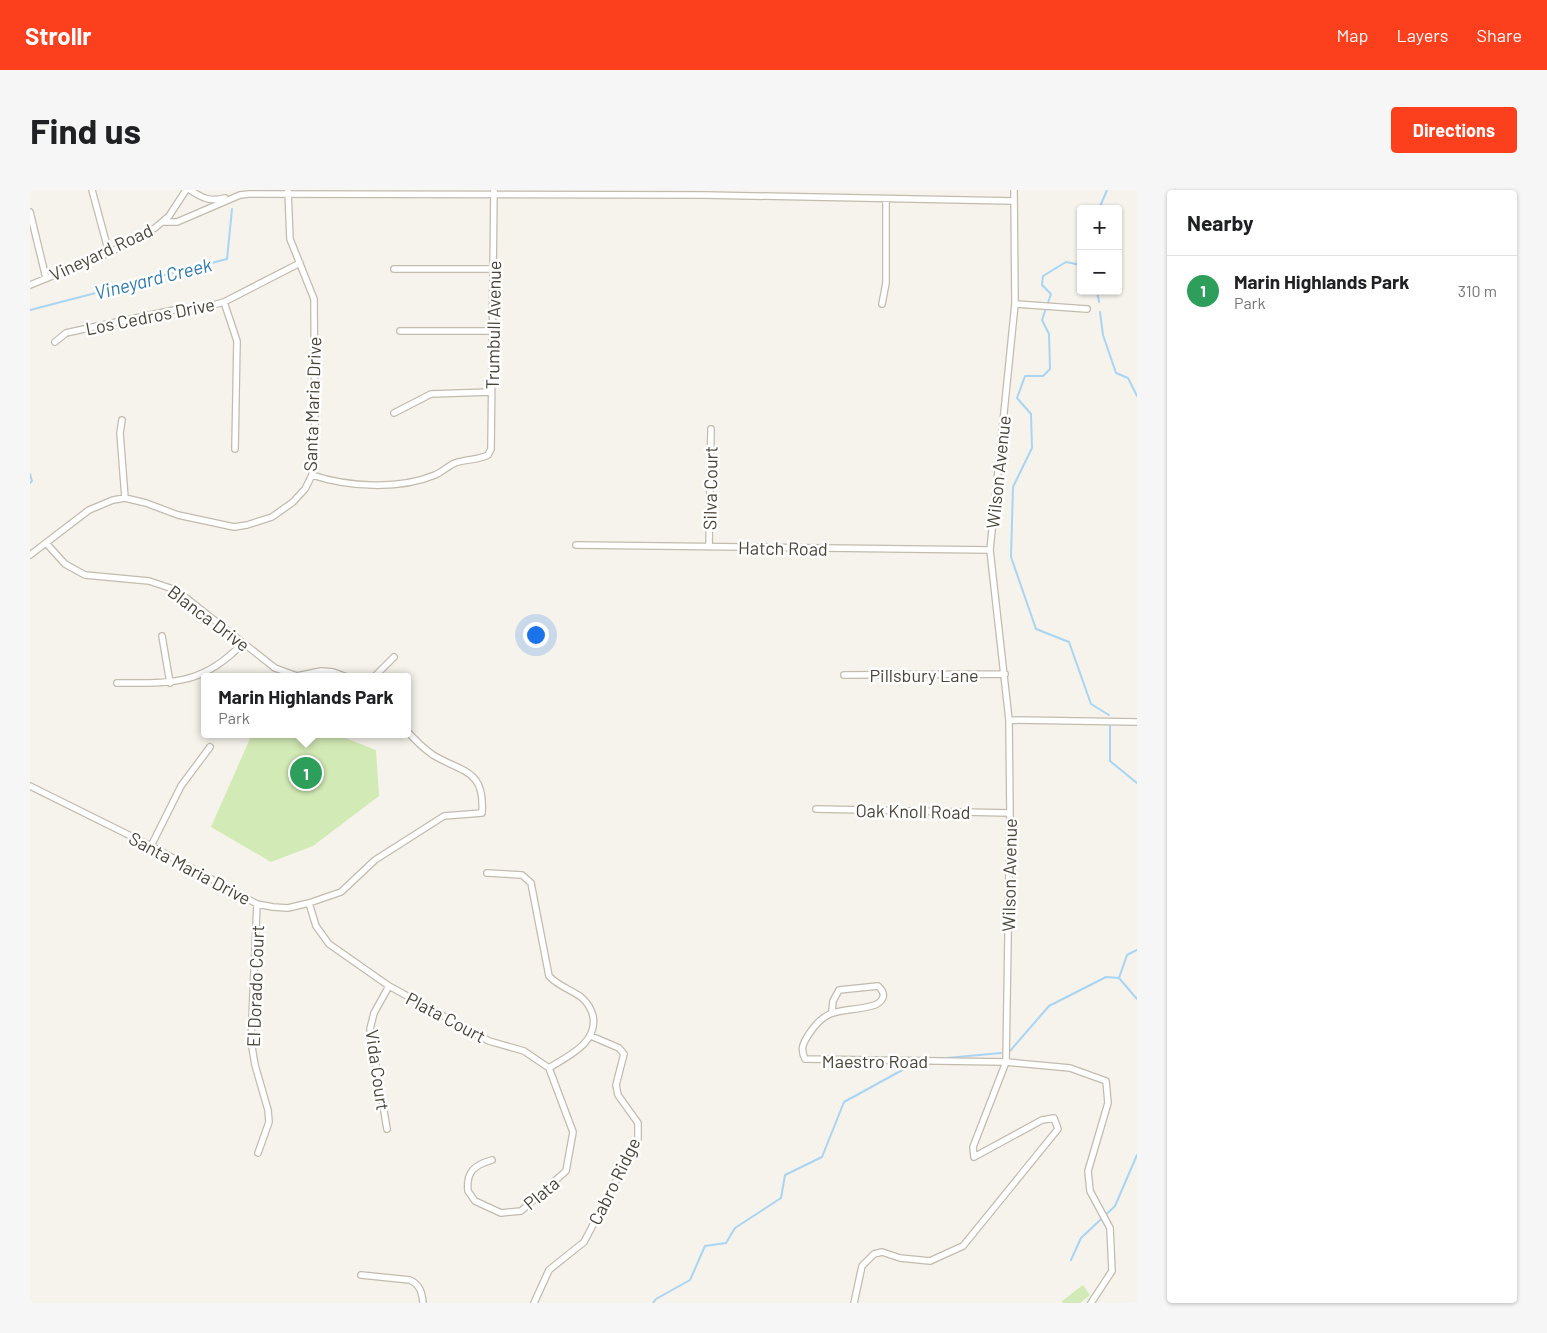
<!DOCTYPE html>
<meta charset="utf-8">
<style>
:root{--surface:#fff;--page:#f6f6f6;--text:#202124;--muted:#757577;--line:#e0e0e0;--accent:#fc3f1d}
body{margin:0;font-family:Barlow,sans-serif;background:var(--page);color:var(--text)}
.controls{position:absolute;right:15px;top:15px;display:grid;overflow:hidden;border-radius:5px;box-shadow:0 1px 4px #0004}
.controls button{width:45px;height:45px;display:grid;place-items:center;padding:0;border:0;border-bottom:1px solid var(--line);background:var(--surface);color:var(--text);font:25px sans-serif}
.you{position:absolute;left:505px;top:444px;width:18px;height:18px;margin:-12px;border:4px solid #fff;border-radius:50%;background:#1a73e8;box-shadow:0 0 0 8px #1a73e833}
.badge{display:grid;place-items:center;width:32px;height:32px;border-radius:50%;background:var(--accent);color:#fff;font-size:16px;font-weight:700}
.pin{position:absolute;translate:-50% -50%;border:2px solid #fff;box-shadow:0 1px 5px #0006}
.popup{position:absolute;left:171px;top:483px;width:210px;height:65px;box-sizing:border-box;display:grid;place-content:center;border-radius:5px;background:var(--surface);filter:drop-shadow(0 1px 4px #0005);font-size:16px;white-space:nowrap;color:var(--muted)}
.popup b{font-size:19px;color:var(--text)}
.popup::after{content:'';position:absolute;left:50%;top:100%;margin-left:-10px;border:10px solid transparent;border-top-color:var(--surface)}
.list{margin:0;padding:0;list-style:none}
h2{display:flex;justify-content:space-between;align-items:center;height:65px;margin:0;padding:0 20px;font-size:21px}
h2 small{font-size:16px;font-weight:400;color:var(--muted)}
.list li{display:grid;grid-template-columns:32px 1fr auto;gap:15px;align-items:center;box-sizing:border-box;height:70px;padding:0 20px;border-top:1px solid var(--line)}
.list b{display:block;font-size:19px;white-space:nowrap}
.list p{margin:0;font-size:16px;white-space:nowrap;color:var(--muted)}
.list em{font-size:16px;font-style:normal;color:var(--muted)}
.map{position:relative;flex:none;width:1107px;height:1113px;overflow:hidden;border-radius:5px}
header{display:flex;align-items:center;gap:30px;box-sizing:border-box;height:70px;padding:0 25px;background:var(--accent);color:#fff}
header strong{font-size:24px}
nav{display:flex;gap:28px;margin-inline-start:auto;font-size:18px}
.intro{display:flex;align-items:center;justify-content:space-between;box-sizing:border-box;height:120px;padding:0 30px}
h1{margin:0;font-size:35px}
.button{padding:12px 22px;border-radius:5px;background:var(--accent);color:#fff;font-size:18px;font-weight:700}
main{display:flex;gap:30px;padding:0 30px}
aside{flex:1;background:var(--surface);border-radius:5px;box-shadow:0 1px 4px #0004}
.map>svg:first-child{display:block}
.green{fill:#d2eab5}
.lines{fill:none;stroke-linecap:round;stroke-linejoin:round}
.stream{stroke:#a9d4f2;stroke-width:2}
.minor-casing{stroke:#c2bbae;stroke-width:8}
.minor{stroke:#fff;stroke-width:5.5}
.labels{text-anchor:middle;dominant-baseline:central;stroke-width:5;stroke-linejoin:round;paint-order:stroke}
.street-label{font-size:18px;fill:#4b4439;stroke:#fff}
.water-label{font-size:19px;font-style:italic;fill:#2e7ab2;stroke:#fff}
</style>
<header>
<strong>Strollr</strong>
<nav><a>Map</a><a>Layers</a><a>Share</a></nav>
</header>
<div class="intro"><h1>Find us</h1><a class="button">Directions</a></div>
<main>
<div class="map">
<svg width="1107" height="1113" viewBox="0 0 1107 1113">
<rect width="100%" height="100%" fill="#f6f3ec"/>
<path class="green" d="M222 544H305L346 560 349 606 283 656 241 672 181 637Z
M1053 1095 1060 1105 1050 1113H1033L1032 1111Z"/>
<g class="lines">
<path class="stream" d="M1069 19 1077 0
M1051 75 1036 72 1013 86 1012 95 1021 104 1012 130 1019 144 1020 179 1013 186H995L987 208 1001 224 1002 258 983 297 981 367 1006 439 1039 452 1061 514 1079 525
M1067 101 1069 112
M0 120 197 69 202 19
M1070 122 1073 145 1086 183 1098 188 1107 206
M0 284 2 291 0 293
M1080 536V571L1107 593
M1107 760 1097 765 1089 788 1107 809
M980 861 1019 816 1076 787 1089 788
M917 868 971 863
M1041 1070 1051 1048 1085 1016 1107 965
M623 1113 626 1109 660 1090 675 1056 696 1053 705 1038 751 1008 755 985 792 967 814 912 876 878 890 874"/>
<defs>
<path id="minor" d="M62 0 79 63
M160 0C172 8 180 12 195 8
M0 22 16 88
M134 32H147L210 5 219 4 675 5 984 11
M364 79H464
M0 95 79 63 125 38 139 26 156 0
M194 112 207 151 205 259
M852 114 856 93V9
M985 114 1057 119
M370 141H463
M25 152 36 143 63 137 144 120 172 118 194 112 270 73
M364 223 401 204 461 202
M92 230 90 243 95 308
M282 285C318 297 369 300 405 285 412 282 418 276 425 273 436 269 449 270 458 265L461 259 464 0
M16 353 35 374 55 385 119 391 146 400 245 478 267 486 291 481 303 482 317 487
M546 355 960 360
M679 357 681 239
M0 365 59 320 83 310 95 308 116 313 148 325 204 337 217 335 242 327 263 312 275 299 282 285 285 247 284 109 260 49 258 0
M132 446 140 493
M814 485 975 484
M344 487 364 467
M87 493C142 493 172 496 213 453
M979 530 1107 532
M0 596 121 656 227 714 243 717 258 718 279 713 311 702 345 670 414 626 452 623C455 579 433 583 403 565 393 558 385 550 377 541
M786 619 980 623
M121 656 151 596 180 557
M457 683 492 685 501 693 519 786C528 796 540 799 551 807 557 812 561 818 563 826 568 853 538 866 519 878
M279 713 286 736 299 754 359 796 459 851 494 861 519 878 543 942 536 981 491 1021 471 1023 445 1011 438 1001C436 982 444 975 462 970
M227 714 221 851 225 875 238 920 239 932 228 963
M802 821 803 811 809 800 848 796C856 803 855 810 845 815 816 824 799 813 779 844 773 853 770 859 775 869L976 872 1040 878 1076 891 1078 913 1058 981 1060 1001 1080 1038 1082 1081 1061 1113
M357 939 340 839 344 823 359 796
M331 1085 380 1090C390 1095 392 1102 393 1113
M504 1113 519 1080 554 1052 608 949V933L588 905 586 895 594 864 589 858 561 846
M824 1113 832 1076 844 1064 852 1062 870 1068 900 1071 933 1056 1028 939 1024 928 1012 930 944 967 943 957 976 872 980 623 979 530 960 360 985 114 984 0"/>
</defs>
<use href="#minor" class="minor-casing"/>
<use href="#minor" class="minor"/>
</g>
<g class="labels">
<g class="street-label">
<text transform="translate(71 62) rotate(-25)">Vineyard Road</text>
<text transform="translate(120 126) rotate(-11)">Los Cedros Drive</text>
<text transform="translate(463 135) rotate(-89)">Trumbull Avenue</text>
<text transform="translate(282 214) rotate(-88)">Santa Maria Drive</text>
<text transform="translate(968 282) rotate(-84)">Wilson Avenue</text>
<text transform="translate(680 298) rotate(-89)">Silva Court</text>
<text transform="translate(753 358) rotate(1)">Hatch Road</text>
<text transform="translate(179 428) rotate(37)">Blanca Drive</text>
<text x="894" y="485">Pillsbury Lane</text>
<text transform="translate(883 621) rotate(1)">Oak Knoll Road</text>
<text transform="translate(160 678) rotate(28)">Santa Maria Drive</text>
<text transform="translate(979 685) rotate(-89)">Wilson Avenue</text>
<text transform="translate(225 796) rotate(-88)">El Dorado Court</text>
<text transform="translate(416 827) rotate(28)">Plata Court</text>
<text x="845" y="871">Maestro Road</text>
<text transform="translate(348 880) rotate(82)">Vida Court</text>
<text transform="translate(584 991) rotate(-64)">Cabro Ridge</text>
<text transform="translate(511 1003) rotate(-40)">Plata</text>
</g>
<g class="water-label">
<text transform="translate(123 88) rotate(-14)">Vineyard Creek</text>
</g>
</g>
</svg>
<div class="controls">
<button>+</button>
<button>−</button>
</div>
<div class="you"></div>
<div class="pin badge" style="left:276px;top:583px;background:#2e9e5b">1</div>
<div class="popup"><b>Marin Highlands Park</b>Park</div>
</div>
<aside>
<h2>Nearby<small></small></h2>
<ul class="list">
<li><span class="badge" style="background:#2e9e5b">1</span><div><b>Marin Highlands Park</b><p>Park</p></div><em>310 m</em></li>
</ul>
</aside>
</main>
